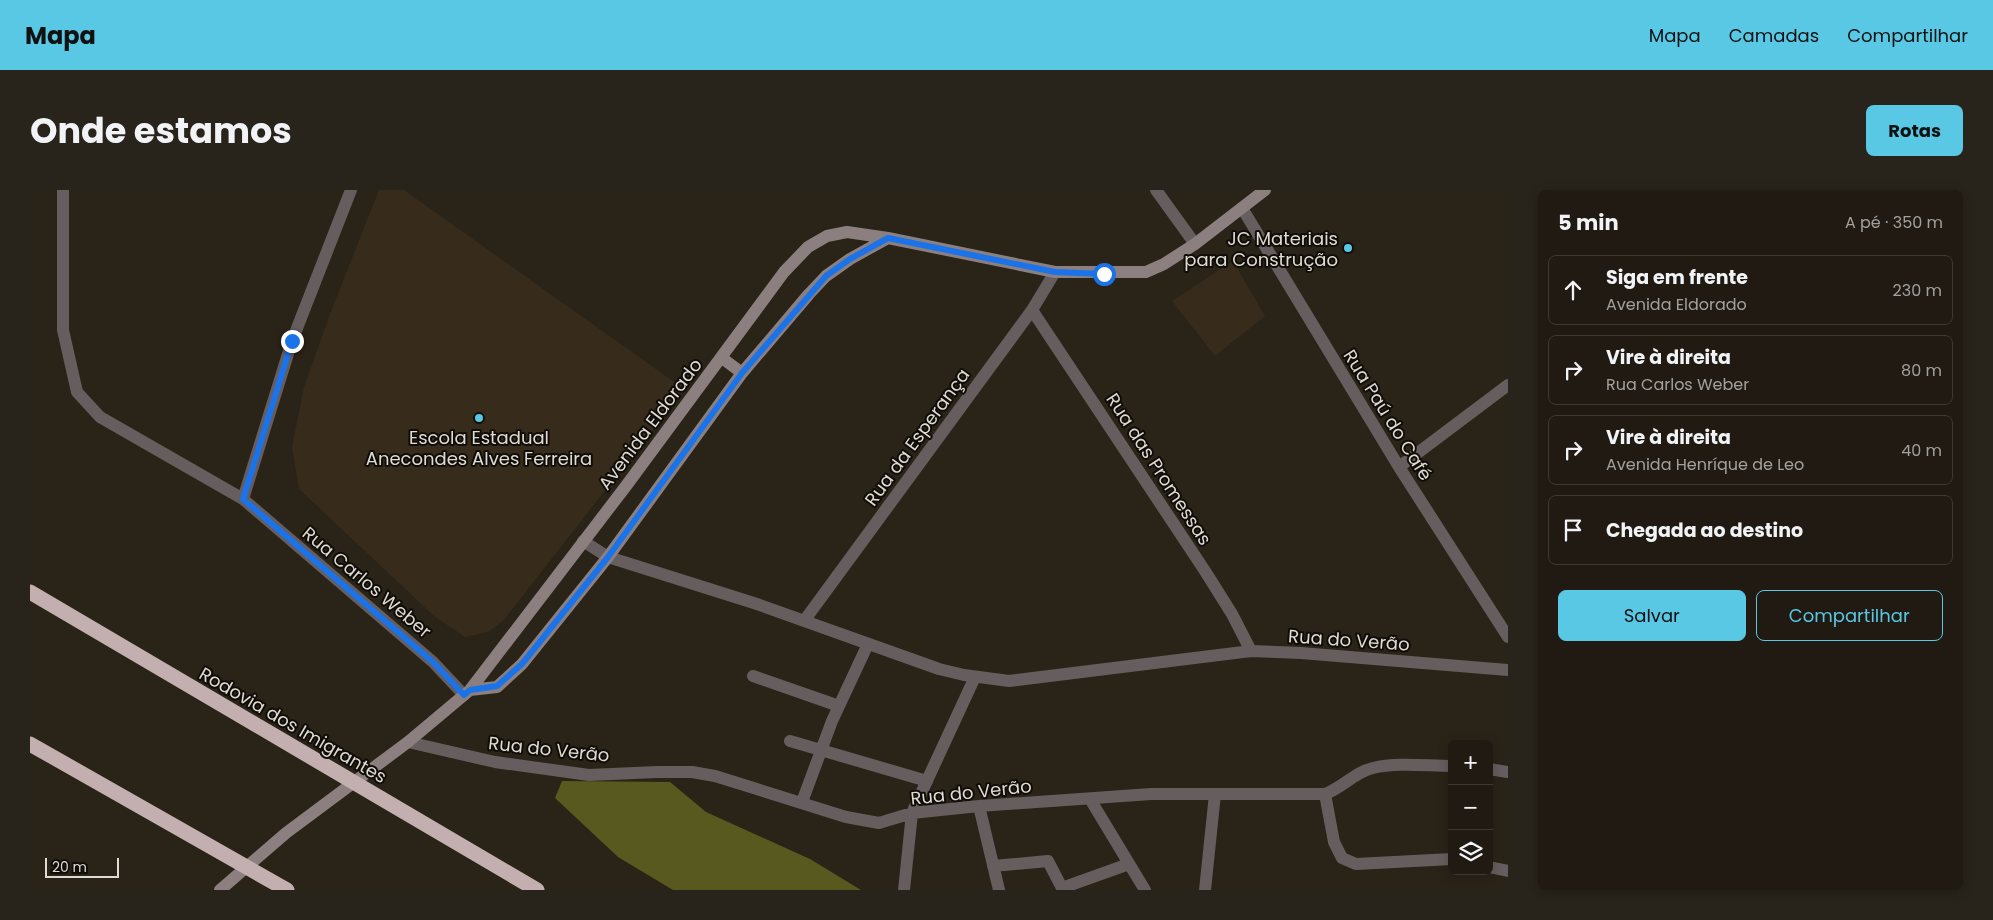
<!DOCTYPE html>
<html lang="pt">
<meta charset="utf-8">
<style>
:root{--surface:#201a12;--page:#28231b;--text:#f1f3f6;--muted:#a2a19f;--line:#3d3832;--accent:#59c8e5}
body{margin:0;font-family:Poppins,sans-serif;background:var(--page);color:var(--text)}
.controls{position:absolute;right:15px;bottom:15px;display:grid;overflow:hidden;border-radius:8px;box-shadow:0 2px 12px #0003}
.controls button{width:45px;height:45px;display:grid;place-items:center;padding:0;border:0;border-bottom:1px solid var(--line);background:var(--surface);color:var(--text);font:25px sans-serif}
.scale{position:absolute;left:15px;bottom:12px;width:74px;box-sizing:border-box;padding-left:5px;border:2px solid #dfdad3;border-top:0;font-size:14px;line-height:18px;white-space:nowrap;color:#dfdad3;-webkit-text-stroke:4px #100d08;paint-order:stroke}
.stop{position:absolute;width:15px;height:15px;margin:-11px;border:4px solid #1a73e8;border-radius:50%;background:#fff}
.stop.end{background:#1a73e8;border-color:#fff;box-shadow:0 1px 5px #0008}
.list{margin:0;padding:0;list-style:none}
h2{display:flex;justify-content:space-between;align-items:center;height:65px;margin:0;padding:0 20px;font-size:21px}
h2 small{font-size:16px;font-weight:400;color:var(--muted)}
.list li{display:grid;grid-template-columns:32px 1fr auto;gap:15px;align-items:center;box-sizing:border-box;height:70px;margin:0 10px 10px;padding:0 10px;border:1px solid var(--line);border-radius:8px}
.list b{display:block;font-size:19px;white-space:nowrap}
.list p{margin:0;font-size:16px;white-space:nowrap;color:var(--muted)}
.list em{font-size:16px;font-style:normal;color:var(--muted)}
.actions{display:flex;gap:10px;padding:15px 20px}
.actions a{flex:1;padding:11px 0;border:1px solid var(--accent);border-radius:8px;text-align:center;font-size:18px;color:var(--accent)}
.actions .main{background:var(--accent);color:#111}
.icon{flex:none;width:28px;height:28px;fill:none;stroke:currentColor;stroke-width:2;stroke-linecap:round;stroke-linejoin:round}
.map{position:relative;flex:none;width:1478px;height:700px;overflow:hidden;border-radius:8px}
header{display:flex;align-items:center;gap:30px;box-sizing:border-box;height:70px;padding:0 25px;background:var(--accent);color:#111}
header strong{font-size:24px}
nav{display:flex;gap:28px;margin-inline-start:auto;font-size:18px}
.intro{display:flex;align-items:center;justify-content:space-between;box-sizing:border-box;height:120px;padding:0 30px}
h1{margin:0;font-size:35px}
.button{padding:12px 22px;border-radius:8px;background:var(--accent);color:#111;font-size:18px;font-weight:700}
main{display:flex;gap:30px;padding:0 30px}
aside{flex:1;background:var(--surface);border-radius:8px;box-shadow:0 2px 12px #0003}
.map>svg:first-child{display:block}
.built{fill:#372c1b}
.forest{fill:#57591e}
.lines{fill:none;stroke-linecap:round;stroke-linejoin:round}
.lane{stroke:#665e5e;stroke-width:12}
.street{stroke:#665e5e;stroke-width:12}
.secondary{stroke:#8b7f7f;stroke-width:12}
.highway-bridge{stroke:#c3afaf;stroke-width:15}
.route{stroke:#1a73e8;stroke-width:6}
.poi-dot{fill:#59c8e5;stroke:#100d08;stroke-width:2}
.labels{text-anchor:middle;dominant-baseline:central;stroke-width:4;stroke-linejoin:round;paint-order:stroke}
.poi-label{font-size:18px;fill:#dfdad3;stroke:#100d08;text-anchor:end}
.street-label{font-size:18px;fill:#dfdad3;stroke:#100d08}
</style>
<header>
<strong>Mapa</strong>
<nav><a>Mapa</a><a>Camadas</a><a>Compartilhar</a></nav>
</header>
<div class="intro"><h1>Onde estamos</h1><a class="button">Rotas</a></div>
<main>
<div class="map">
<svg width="1478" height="700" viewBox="0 0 1478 700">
<rect width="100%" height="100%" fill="#2a2318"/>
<path class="built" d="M349 0H374L654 199 474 430 458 442 435 447 404 426 269 299 262 257 274 197 300 124Z
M1203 71 1235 126 1185 166 1142 111Z"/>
<path class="forest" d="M532 591 640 592 676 622 780 669 831 700H643L588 667 525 608Z"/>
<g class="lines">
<path class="lane" d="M723 486 809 516
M760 551 897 591
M1060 609 1115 700
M772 612 802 531 838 454
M949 616 969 700
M963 676 1018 671 1032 698 1099 674
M1175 700 1185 604"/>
<path class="street" d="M33 0V140L47 202 70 227 213 309 403 472 434 505
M1126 0 1165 54
M1212 18 1369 277 1478 447
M1002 120 1175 381 1202 424 1221 461
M1369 277 1478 195
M213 309 262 151 321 0
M553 351 578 367 727 414 909 479 934 485 979 491 1221 461 1271 463 1478 480
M774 431 1002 120 1025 82
M378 552 465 572 559 585 627 582H662L685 586 816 627 849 633 882 623 949 616 1121 604H1295C1312 598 1325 582 1343 578 1367 572 1397 576 1422 576
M1459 579 1478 582
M1295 604 1304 652 1312 668 1326 674 1422 669
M1459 677 1478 681
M874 700 882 623 945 487"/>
<path class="secondary" d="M692 168 712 183
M440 500 467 497 492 474 578 367 712 183 779 104 796 86 820 69 858 48
M190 700 256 643 378 552 440 500 596 296 754 82 778 57 797 46 817 42 858 48 1025 82H1116L1134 74 1165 54 1235 0"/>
<path class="highway-bridge" d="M0 402 507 700
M0 554 257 700"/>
</g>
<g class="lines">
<path class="route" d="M262 151 213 309 403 472 434 505 440 500 467 496 492 474 578 367 712 183 796 86 820 69 858 48 1025 82 1074 84"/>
</g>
<g class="poi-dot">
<circle cx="1318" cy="58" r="5"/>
<circle cx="449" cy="228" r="5"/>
</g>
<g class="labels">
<g class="poi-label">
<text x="1308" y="48">JC Materiais<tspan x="1308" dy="21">para Construção</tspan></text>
<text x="449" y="247" text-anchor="middle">Escola Estadual<tspan x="449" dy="21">Anecondes Alves Ferreira</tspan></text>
</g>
<g class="street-label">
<text transform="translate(1358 225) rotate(58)">Rua Paú do Café</text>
<text transform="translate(620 234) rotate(-53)">Avenida Eldorado</text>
<text transform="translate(887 247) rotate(-54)">Rua da Esperança</text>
<text transform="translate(1129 279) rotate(57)">Rua das Promessas</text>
<text transform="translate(337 392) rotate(40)">Rua Carlos Weber</text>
<text transform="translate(1319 450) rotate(4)">Rua do Verão</text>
<text transform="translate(263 535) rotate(30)">Rodovia dos Imigrantes</text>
<text transform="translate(519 559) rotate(6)">Rua do Verão</text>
<text transform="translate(941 602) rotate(-6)">Rua do Verão</text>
</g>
</g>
</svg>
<div class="controls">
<button>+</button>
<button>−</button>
<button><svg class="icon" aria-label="layers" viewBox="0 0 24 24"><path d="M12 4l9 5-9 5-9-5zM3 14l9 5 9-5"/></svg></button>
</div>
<div class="scale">20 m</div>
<div class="stop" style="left:1074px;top:84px"></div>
<div class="stop end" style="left:262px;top:151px"></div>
</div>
<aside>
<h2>5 min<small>A pé · 350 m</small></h2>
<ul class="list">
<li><svg class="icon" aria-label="ahead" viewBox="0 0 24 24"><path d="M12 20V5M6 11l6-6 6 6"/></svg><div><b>Siga em frente</b><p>Avenida Eldorado</p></div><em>230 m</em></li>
<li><svg class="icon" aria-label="right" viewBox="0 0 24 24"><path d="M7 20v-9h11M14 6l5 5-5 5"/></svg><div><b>Vire à direita</b><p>Rua Carlos Weber</p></div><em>80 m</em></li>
<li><svg class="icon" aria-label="right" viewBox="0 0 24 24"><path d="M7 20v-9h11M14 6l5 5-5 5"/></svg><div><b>Vire à direita</b><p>Avenida Henríque de Leo</p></div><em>40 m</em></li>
<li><svg class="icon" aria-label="arrive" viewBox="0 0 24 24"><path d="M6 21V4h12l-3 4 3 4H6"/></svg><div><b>Chegada ao destino</b></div></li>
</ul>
<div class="actions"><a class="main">Salvar</a><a>Compartilhar</a></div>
</aside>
</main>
